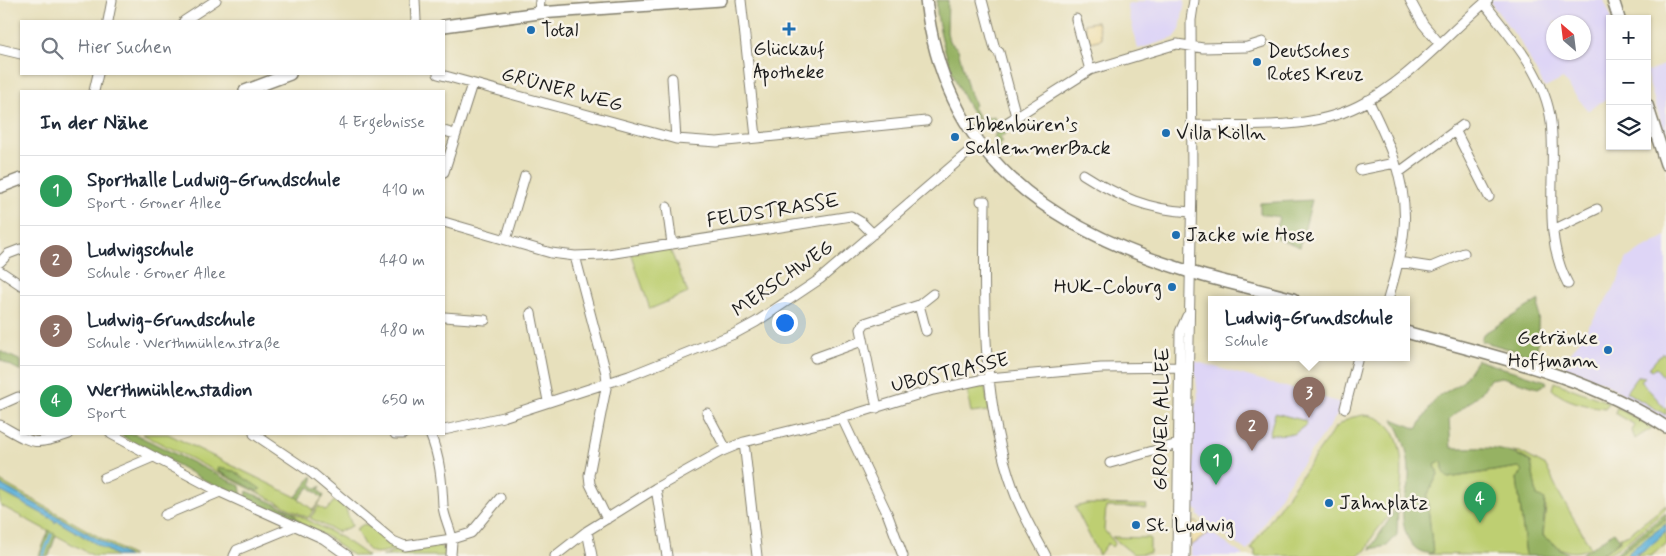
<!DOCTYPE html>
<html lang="de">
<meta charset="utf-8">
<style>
:root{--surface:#fff;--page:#f2f2f3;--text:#1f2937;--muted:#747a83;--line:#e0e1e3;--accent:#7c3aed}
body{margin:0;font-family:Mynerve,sans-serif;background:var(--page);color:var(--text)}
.controls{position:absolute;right:15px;top:15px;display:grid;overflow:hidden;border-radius:0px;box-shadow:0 1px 4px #0004}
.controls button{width:45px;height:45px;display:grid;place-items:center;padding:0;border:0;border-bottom:1px solid var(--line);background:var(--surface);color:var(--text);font:25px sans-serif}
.compass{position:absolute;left:1546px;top:15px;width:45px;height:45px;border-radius:50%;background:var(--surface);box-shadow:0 1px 4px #0004;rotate:332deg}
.you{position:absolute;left:784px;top:322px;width:18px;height:18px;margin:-12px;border:4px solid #fff;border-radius:50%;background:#1a73e8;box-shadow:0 0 0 8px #1a73e833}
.badge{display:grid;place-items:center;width:32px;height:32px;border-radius:50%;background:var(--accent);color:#fff;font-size:16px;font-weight:700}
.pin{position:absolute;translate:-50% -41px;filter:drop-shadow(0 1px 2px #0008)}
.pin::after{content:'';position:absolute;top:26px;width:18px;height:15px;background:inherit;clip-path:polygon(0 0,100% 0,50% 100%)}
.popup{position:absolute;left:1208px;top:296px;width:202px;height:65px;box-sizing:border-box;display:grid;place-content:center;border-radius:0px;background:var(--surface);filter:drop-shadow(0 1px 4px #0005);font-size:16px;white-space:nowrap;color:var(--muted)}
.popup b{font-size:19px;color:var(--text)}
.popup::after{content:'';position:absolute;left:50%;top:100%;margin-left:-10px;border:10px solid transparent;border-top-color:var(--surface)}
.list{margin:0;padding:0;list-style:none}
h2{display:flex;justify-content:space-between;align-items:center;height:65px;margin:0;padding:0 20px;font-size:21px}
h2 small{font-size:16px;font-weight:400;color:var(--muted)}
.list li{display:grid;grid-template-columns:32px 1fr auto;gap:15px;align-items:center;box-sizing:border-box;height:70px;padding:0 20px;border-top:1px solid var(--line)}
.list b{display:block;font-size:19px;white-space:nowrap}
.list p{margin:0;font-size:16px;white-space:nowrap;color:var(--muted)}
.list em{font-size:16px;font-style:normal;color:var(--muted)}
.icon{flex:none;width:28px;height:28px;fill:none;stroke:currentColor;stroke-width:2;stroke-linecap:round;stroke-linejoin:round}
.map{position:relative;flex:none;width:1666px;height:556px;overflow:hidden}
.search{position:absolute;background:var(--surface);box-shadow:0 1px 4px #0004;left:20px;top:20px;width:425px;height:55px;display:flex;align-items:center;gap:12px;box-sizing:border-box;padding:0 18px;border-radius:0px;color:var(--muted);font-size:19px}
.panel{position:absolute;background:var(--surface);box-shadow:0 1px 4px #0004;left:20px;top:90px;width:425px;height:345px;border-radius:0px}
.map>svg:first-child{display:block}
.built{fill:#ded5f6;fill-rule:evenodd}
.green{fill:#becf72;stroke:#6d7647}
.forest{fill:#96b264;stroke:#596740}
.sand{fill:#eeda9e;stroke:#857b5d}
.water{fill:#5db0d9;stroke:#3c667a}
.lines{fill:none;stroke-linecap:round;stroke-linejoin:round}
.stream{stroke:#5db0d9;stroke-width:2.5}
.street-casing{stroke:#827e6c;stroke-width:11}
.secondary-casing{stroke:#827e6c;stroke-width:14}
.street{stroke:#fff;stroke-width:9}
.secondary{stroke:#fff;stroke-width:11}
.poi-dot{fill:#1f6fb2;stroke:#f7f3e8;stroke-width:2}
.labels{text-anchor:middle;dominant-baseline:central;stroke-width:5;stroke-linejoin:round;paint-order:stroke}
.poi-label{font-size:20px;fill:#1c1c1c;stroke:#f7f3e8;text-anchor:start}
.street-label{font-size:20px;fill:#1c1c1c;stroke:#f7f3e8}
</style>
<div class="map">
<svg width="1666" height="556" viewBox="0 0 1666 556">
<rect width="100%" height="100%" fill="#f7f3e8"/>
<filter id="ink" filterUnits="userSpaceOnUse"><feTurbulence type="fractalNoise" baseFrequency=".02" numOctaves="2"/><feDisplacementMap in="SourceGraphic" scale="10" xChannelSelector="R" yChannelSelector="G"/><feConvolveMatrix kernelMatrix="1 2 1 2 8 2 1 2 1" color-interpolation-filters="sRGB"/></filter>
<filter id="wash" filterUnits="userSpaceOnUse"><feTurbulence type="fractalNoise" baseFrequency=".0096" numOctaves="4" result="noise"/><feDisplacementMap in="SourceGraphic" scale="20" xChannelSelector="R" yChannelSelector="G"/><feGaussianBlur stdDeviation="1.12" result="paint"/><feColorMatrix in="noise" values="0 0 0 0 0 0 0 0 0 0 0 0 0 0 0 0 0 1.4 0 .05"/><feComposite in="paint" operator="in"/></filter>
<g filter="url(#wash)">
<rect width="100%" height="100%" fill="#e7e0bc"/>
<path class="built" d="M1147 0H1185L1180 30 1174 38 1138 49 1127 5Z
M1492 0H1604L1612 19H1610V96L1588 111 1563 79 1545 88 1519 40 1490 2ZM1554 22H1584V52H1554Z
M1666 64V139L1647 77V72Z
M1666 236V421L1605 383 1562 366 1615 287 1627 258Z
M1194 361 1342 403 1338 414 1285 488 1247 551 1197 515 1199 512 1194 508 1192 511 1194 410 1198 397Z
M1196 522 1244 556H1191V523Z"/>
<path class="green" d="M669 247 688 293 650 309 631 253Z
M1666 353V380L1656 368 1651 371 1649 368 1661 354Z
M1640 376 1645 377 1641 381 1666 409V415L1626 392 1636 378Z
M1554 382 1605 401 1609 403 1605 408C1587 406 1565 402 1552 389Z
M982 386 985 387 989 411 971 413 967 389Z
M1617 407 1620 409 1652 428 1635 439 1632 431 1635 425 1615 413Z
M1275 413 1306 421V425L1294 434 1269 435Z
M1363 415C1405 416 1405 468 1399 498 1396 512 1380 524 1373 536 1370 540 1369 546 1366 550 1364 552 1360 554 1357 556H1255V550L1251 549 1252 546 1335 428 1349 418Z
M142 434H168L296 497 313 510 324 496 308 518Z
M1512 451 1520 452 1546 466 1559 493 1591 548C1568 556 1563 551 1543 536L1546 507 1537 497 1531 462Z
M1442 460 1444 474 1448 478 1519 467 1523 472 1517 478 1526 556 1428 554 1433 553 1427 496 1438 474 1435 465Z
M0 481 133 556H94L0 505Z
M334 501 345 507 352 526 337 532 310 518 319 506 326 511Z
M1087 504 1147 505 1146 508 1106 507 1104 530 1115 543 1112 547 1108 543 1099 555 1075 507Z
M1666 505V509C1653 520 1614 556 1599 556L1620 541V537L1629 534Z
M291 511 342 538 368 556H354L336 544 335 541 302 524Z
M1666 519V524L1626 556H1617Z
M364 524 367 525 400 548C369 556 369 556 356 529Z
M1666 532V544L1651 556H1636Z
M1112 537 1150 538V553L1133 554Z
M437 544 445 550 447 556H382L397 550Z"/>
<path class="forest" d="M937 0H948L947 32 949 41 958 49 968 88 975 105 973 107 980 120 994 116 995 120 992 122 993 126 999 124 995 129C966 131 933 27 937 0Z
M1005 129 1007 132 1000 138 1003 142 999 146 1007 155 1011 153 1014 156 1010 163 994 144 995 134 998 131Z
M1312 200 1300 247 1274 237 1279 217 1260 214V203Z
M1539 300 1537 357 1481 341 1483 334Z
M0 351 21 361V371L0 360Z
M1477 360 1546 381 1547 383 1538 388 1502 377 1490 379 1481 393 1449 419 1451 448C1484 448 1501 445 1531 462L1537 496 1545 499 1543 536 1570 556H1526L1517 478 1523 472 1519 467 1448 478 1444 474 1442 461 1435 465 1438 474 1427 496 1433 553C1408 556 1401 525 1403 507 1404 496 1410 485 1409 473 1409 454 1403 436 1393 419L1417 429 1436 398 1462 382Z
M119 434H135L240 486 242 497 236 498 163 457 158 458Z
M218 468 234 471 261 489 257 491 218 471Z
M312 476 313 481 311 484 317 489 321 486 319 490 324 496 322 498 309 487 299 499 296 497Z
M247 491 291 511 302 524 298 525 246 499Z
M1398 506 1397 535 1387 546 1370 549Z
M1666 513V519L1617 556H1612Z
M49 530 56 535 49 556H39Z
M1614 532 1620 540C1604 554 1600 556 1579 556Z"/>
<path class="sand" d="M1094 22H1097L1102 39 1090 42 1084 24Z
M1196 522 1209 533 1191 546V523Z"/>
<path class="water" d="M0 484 128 556H117L57 521 55 523 54 520 0 491Z
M1666 524V532C1654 542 1642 556 1626 556L1635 546Z"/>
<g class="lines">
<path class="stream" d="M43 556 51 535"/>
</g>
</g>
<g filter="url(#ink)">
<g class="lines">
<defs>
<path id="street" d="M415 0 416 21
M741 0 756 137
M982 0 995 49 999 52 1016 116
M1410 0 1423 24 1439 43
M1484 3C1511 37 1546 77 1551 122 1557 176 1541 234 1568 284
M539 13 540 0
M1076 19 1090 70
M108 21 112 0
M184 21 216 0
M0 49 21 54
M438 74 676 139 717 142 926 121
M672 78 676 139
M94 91 98 74
M1368 100C1388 140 1408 183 1404 228 1402 252 1395 276 1388 299
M1192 125C1246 125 1308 131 1358 106 1408 81 1446 35 1488 0
M1000 127 1090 70 1177 44 1203 48 1247 47 1263 42
M1455 130 1489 197
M444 131 455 134
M1360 170 1395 163
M444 172 472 84
M1398 173 1463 125
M1083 174C1119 197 1148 210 1191 212
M981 201H985C984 297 980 399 1014 491 1022 514 1035 535 1046 556
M667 207 672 244
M444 222 551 253 575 256 602 255 851 216 861 222 873 234
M1553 230 1597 209
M506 240 525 176
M575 256 606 373 607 383 589 475 590 484 607 519
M0 262 8 254 21 249
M1398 262 1431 267 1464 253
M0 271 21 285
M919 305 926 331
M531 313 548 401
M444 317 485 320
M815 358 862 341
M0 405 18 397
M877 408 861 329 865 323 919 305 933 294
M1345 408 1358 357
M707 413 726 449
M842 418 887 513 903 556
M0 425C32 443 33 447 69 434
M444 430 503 417 629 376 734 334 756 322 820 279 979 143
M111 434 220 492 324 539 348 556
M254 434 312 473 393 541 405 546 452 539 471 533 500 498
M395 434H403
M430 434C440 457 442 482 443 506 444 518 451 529 452 540 452 545 451 551 451 556
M744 442 757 556
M1110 463 1185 442
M104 478 153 457
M656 488 667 556
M165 515 220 492
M587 531 592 556
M234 556 237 550 295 526
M555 556 587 531 656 488 720 452 744 442 842 418 933 390 989 378 1101 368 1188 367
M1177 556 1180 332 1187 316
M1185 556 1192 181 1191 20 1194 0"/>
<path id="secondary" d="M926 0C944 156 1046 227 1187 271 1222 282 1258 289 1293 299
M1613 0 1619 19
M444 26 539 13 721 0
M245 91 290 74
M1647 105 1666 164
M0 187 21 179
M1406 332C1496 357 1588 376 1666 427"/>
</defs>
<use href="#street" class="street-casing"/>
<use href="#secondary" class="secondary-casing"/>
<use href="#street" class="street"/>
<use href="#secondary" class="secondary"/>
</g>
</g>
<g class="poi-dot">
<path d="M786.5 21.5h5v5h5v5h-5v5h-5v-5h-5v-5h5z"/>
<circle cx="531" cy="30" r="5"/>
<circle cx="1257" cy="62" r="5"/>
<circle cx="1166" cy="133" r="5"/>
<circle cx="955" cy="137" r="5"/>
<circle cx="1176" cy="235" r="5"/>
<circle cx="1172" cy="287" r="5"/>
<circle cx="1608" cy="350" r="5"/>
<circle cx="1329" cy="503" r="5"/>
<circle cx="1136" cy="525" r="5"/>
</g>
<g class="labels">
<g class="poi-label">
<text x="541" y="30">Total</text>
<text x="789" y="49" text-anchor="middle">Glückauf<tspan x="789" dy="23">Apotheke</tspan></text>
<text x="1267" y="51">Deutsches<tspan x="1267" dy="23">Rotes Kreuz</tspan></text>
<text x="965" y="125">Ibbenbüren’s<tspan x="965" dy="23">SchlemmerBack</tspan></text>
<text x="1176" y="133">Villa Kölln</text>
<text x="1186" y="235">Jacke wie Hose</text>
<text x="1162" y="287" text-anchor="end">HUK-Coburg</text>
<text x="1598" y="338" text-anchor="end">Getränke<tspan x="1598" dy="23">Hoffmann</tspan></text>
<text x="1339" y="503">Jahnplatz</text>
<text x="1146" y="525">St. Ludwig</text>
</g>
<g class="street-label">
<text transform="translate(562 90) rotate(15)">GRÜNER WEG</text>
<text transform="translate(773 211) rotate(-9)">FELDSTRASSE</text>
<text transform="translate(783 279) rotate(-35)">MERSCHWEG</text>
<text transform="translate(950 373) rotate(-13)">UBOSTRASSE</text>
<text transform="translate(1162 419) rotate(-89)">GRONER ALLEE</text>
</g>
</g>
</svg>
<div class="controls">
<button>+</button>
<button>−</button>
<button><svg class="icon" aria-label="layers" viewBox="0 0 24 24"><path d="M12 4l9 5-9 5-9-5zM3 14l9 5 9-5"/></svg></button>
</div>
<svg class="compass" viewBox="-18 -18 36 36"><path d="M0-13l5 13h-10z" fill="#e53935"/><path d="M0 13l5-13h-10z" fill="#747a83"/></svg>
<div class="you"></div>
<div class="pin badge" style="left:1216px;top:485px;background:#2e9e5b">1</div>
<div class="pin badge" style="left:1252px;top:451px;background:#8d6e63">2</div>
<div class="pin badge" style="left:1309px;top:418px;background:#8d6e63">3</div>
<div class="popup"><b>Ludwig-Grundschule</b>Schule</div>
<div class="pin badge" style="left:1480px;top:523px;background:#2e9e5b">4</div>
<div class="search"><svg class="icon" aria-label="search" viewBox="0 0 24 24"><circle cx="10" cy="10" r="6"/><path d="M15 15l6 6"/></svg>Hier suchen</div>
<section class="panel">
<h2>In der Nähe<small>4 Ergebnisse</small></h2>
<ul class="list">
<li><span class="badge" style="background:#2e9e5b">1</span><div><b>Sporthalle Ludwig-Grundschule</b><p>Sport · Groner Allee</p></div><em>410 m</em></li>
<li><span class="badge" style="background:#8d6e63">2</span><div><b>Ludwigschule</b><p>Schule · Groner Allee</p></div><em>440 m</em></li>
<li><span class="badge" style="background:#8d6e63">3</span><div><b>Ludwig-Grundschule</b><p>Schule · Werthmühlenstraße</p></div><em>480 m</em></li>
<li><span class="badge" style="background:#2e9e5b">4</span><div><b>Werthmühlenstadion</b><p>Sport</p></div><em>650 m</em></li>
</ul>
</section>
</div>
